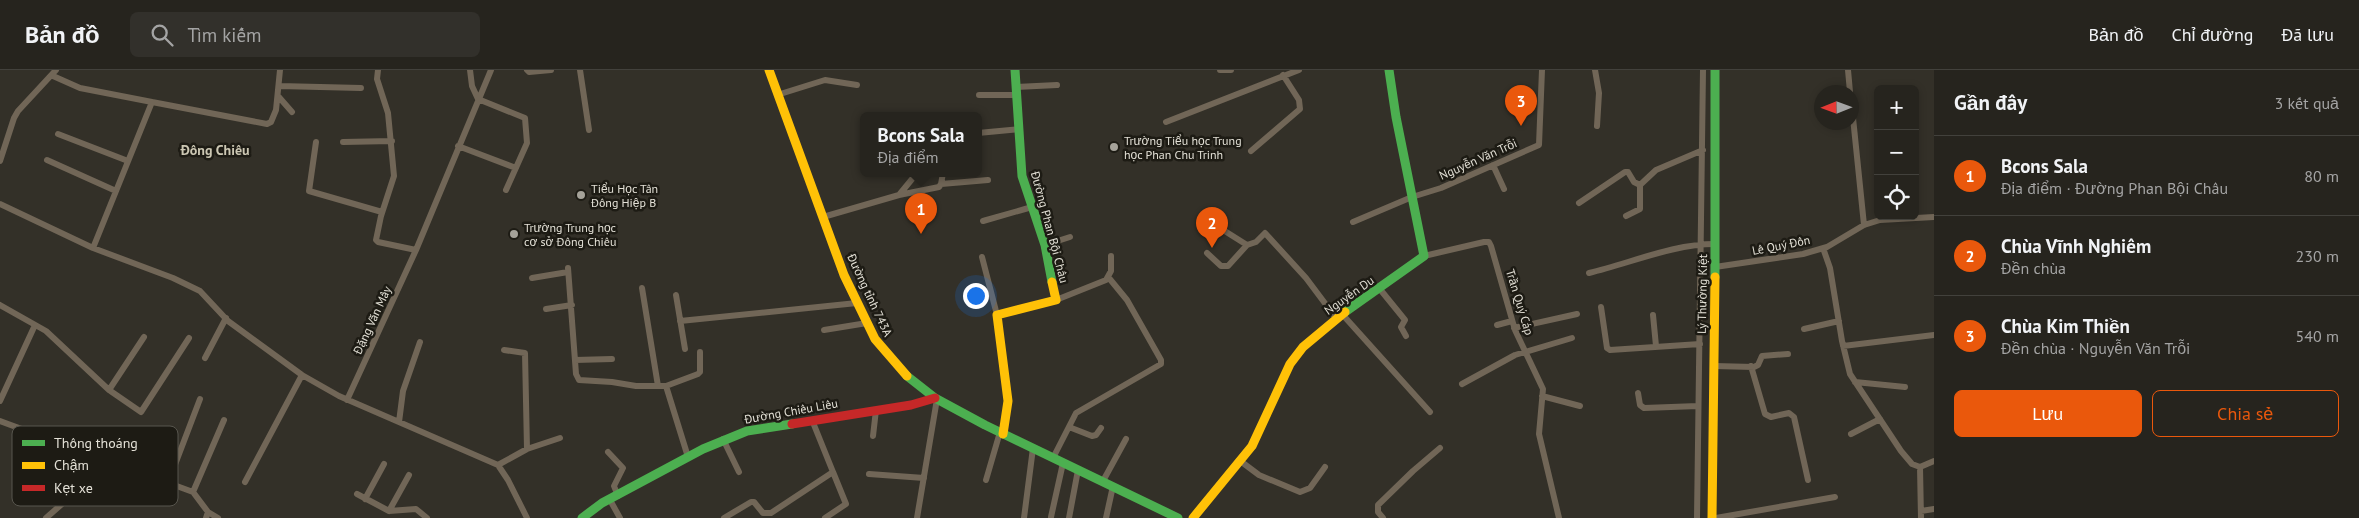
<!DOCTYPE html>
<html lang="vi">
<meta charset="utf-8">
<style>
:root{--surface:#26241e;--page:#32302b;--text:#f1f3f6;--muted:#a4a4a4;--line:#42413c;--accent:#ea580c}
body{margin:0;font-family:"PT Sans",sans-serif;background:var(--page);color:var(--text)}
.controls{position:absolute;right:15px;top:15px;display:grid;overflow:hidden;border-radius:8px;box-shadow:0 2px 8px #0003}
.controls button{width:45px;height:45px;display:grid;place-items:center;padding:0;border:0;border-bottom:1px solid var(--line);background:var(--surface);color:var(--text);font:25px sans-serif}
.compass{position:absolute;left:1814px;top:15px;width:45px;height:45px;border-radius:50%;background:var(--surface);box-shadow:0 2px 8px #0003;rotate:269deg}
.you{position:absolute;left:975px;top:225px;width:18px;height:18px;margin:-12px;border:4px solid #fff;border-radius:50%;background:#1a73e8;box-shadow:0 0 0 8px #1a73e833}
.badge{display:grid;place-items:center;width:32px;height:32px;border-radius:50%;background:var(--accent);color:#fff;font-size:16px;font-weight:700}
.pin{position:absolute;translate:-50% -41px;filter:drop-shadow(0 1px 2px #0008)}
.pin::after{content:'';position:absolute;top:26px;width:18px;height:15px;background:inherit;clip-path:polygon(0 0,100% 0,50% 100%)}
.popup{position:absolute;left:860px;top:42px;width:122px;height:65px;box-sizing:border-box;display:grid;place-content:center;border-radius:8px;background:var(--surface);filter:drop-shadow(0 1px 4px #0005);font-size:16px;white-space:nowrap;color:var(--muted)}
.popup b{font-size:19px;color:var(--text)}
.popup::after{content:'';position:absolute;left:50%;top:100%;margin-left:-10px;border:10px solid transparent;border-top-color:var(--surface)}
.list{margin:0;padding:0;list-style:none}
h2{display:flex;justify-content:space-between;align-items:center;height:65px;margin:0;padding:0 20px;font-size:21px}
h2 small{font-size:16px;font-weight:400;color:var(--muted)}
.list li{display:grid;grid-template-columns:32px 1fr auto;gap:15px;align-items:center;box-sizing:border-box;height:80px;padding:0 20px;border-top:1px solid var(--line)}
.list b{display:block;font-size:19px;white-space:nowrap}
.list p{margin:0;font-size:16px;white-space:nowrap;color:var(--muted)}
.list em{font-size:16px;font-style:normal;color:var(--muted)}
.actions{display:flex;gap:10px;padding:15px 20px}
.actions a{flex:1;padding:11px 0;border:1px solid var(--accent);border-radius:8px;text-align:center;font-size:18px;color:var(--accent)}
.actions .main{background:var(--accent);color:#fff}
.icon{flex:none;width:28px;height:28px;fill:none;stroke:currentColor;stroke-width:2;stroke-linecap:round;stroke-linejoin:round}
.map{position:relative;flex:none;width:1934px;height:448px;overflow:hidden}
header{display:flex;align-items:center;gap:30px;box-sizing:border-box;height:70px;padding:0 25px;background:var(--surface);border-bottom:1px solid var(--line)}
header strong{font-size:24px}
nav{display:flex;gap:28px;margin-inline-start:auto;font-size:18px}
.search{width:350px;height:45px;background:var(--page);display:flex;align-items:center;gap:12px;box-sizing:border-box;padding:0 18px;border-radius:8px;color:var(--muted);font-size:19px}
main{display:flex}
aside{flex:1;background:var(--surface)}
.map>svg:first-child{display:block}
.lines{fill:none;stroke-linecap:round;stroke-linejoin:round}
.street{stroke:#716657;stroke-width:6}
.fast{stroke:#4caf50;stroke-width:9}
.slow{stroke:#ffc107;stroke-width:9}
.jam{stroke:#c62828;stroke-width:9}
.poi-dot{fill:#a5a299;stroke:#1d1b14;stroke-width:2}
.labels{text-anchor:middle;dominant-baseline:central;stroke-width:5;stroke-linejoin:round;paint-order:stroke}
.poi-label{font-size:12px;fill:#e3e0d6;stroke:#1d1b14;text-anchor:start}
.street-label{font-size:12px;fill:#e3e0d6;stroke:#1d1b14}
.neighbourhood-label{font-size:14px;font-weight:bold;fill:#ccc7b3;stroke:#1d1b14}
.key{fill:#1d1b14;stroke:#58564e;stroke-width:1}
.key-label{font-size:14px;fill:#e3e0d6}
</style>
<header>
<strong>Bản đồ</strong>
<div class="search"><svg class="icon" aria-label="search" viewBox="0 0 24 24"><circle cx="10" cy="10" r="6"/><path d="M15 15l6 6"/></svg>Tìm kiếm</div>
<nav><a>Bản đồ</a><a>Chỉ đường</a><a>Đã lưu</a></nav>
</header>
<main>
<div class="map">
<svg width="1934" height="448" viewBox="0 0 1934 448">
<rect width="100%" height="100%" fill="#333028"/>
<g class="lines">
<path class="street" d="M378 0 377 9 388 43 394 106 381 146 376 170 378 172 416 180 491 0
M470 0 472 16 478 29 525 48 527 73 506 120
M527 0 529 2 551 0
M580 0 589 60
M1220 0H1231
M1595 0 1599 23 1597 56
M1848 0 1850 22
M53 6 80 18 152 32
M279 16 361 18
M1016 17 1057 15
M777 25 825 10 857 15
M979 25H1017
M278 26 292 42
M1852 38 1864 155
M1166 52 1299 0
M978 63 1020 59
M58 64 128 91
M316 72 309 121 382 142
M343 72 392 71
M458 76 516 98
M1251 81 1300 39 1299 30 1283 5
M47 90 116 121
M0 91 14 48 18 41 56 0
M1493 95 1504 119
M941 114 988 110
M899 125 939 117 941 114 943 103
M1579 133 1625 102H1628L1634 112 1640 115
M0 134 93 178 173 208 200 221 228 251 302 305 339 326 498 395 508 410 527 448
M1626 146 1640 139V115L1656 100 1703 80
M823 147 899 125 917 103
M983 151 1032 137
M1353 152 1412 127 1441 118 1539 75 1542 0
M1220 158 1247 175 1256 172 1265 163 1306 208 1336 248
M1045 175 1070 167
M93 178 152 32 267 54 271 52 276 40 280 0
M1823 178 1830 198 1842 271 1850 304 1901 381 1912 394 1920 397
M1207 183 1221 196H1228L1247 175
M1424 186 1484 172H1489L1491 176 1515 260 1543 319 1539 364 1559 448
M982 187 997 245
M1715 197 1803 184 1827 177 1864 155 1880 150 1934 147
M568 198 576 304 579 310 612 312 636 316H666L698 304 700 302V282
M1589 203C1631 193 1673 174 1715 174
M532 208 568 202
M642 218 658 316
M1379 218 1405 250 1401 257 1406 266
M676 225 685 279
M1056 230 1106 210 1111 201V186
M0 235 46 261 109 320 144 267
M1601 237 1607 278 1610 280 1700 274
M546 239 572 235
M1342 244 1430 342
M1653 245 1656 276
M680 251 857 233
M1497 255 1512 251
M1514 258 1577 244
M1804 259 1839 251
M824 260 867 253
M1843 276 1934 265
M504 280 525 283 527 379
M205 288 226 248
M575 290 612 289
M1714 296 1754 297 1758 295 1762 286 1788 284
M1751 296 1765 344 1771 347 1789 343 1794 347 1808 410
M1855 312 1905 317
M1462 314 1515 285 1572 268
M666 316 688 387
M109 320 141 342 189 268
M1638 323 1640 335 1644 338 1698 336
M1542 326 1580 336
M347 330 416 180
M0 331 35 255
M0 351 193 422 208 442 206 448
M399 352 403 321 420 272
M1069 357 1092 366 1096 365 1101 358
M1851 364 1880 349
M873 366 876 340
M723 369 739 402
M608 382 623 398 614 416 618 426
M22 387 32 363
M1053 388 1076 343 1161 294V290L1127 230 1109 208
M1239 390 1259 405 1300 422 1310 418 1325 397
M498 395 527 379 560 368
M1920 397 1921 448
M1920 397 1934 391
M869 404 924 408
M986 410 1000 362
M1103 411 1126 369
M245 412 302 305
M168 413 200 329
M193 422 224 350
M357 424 389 441 416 439 427 448
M365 429 384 394
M610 430 620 448
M389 441 409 405
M1921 441 1934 439
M208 442 218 448
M1051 447 1063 393
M46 448 71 426 89 384
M724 448 751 432H754L763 443H771L833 402 812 350
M825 448 846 434 833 402
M917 448 937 329
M1024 448 1033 378
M1069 448 1078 400
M1106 448 1113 416
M1383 448 1378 442V435L1413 401 1440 378
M1697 448 1703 0
M1716 448 1835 427"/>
<path class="fast" d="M1015 0 1022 106 1045 175 1052 212
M1715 207V0
M1345 242 1424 186 1396 47 1389 0
M907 306 935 328 985 355 1178 448
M582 448 602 433 703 379 747 361 792 354"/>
<path class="slow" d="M769 0 844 205 875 269 907 306
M1003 364 1008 331 997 245 1056 230 1052 212
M1193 448 1252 376 1290 294 1303 277 1345 242
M1712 448 1715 207"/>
<path class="jam" d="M792 354 911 335 935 328"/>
</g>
<g class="poi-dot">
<circle cx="1114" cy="77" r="5"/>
<circle cx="581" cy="125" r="5"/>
<circle cx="514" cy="164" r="5"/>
</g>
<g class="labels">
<g class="poi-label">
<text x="1124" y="70">Trường Tiểu học Trung<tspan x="1124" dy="14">học Phan Chu Trinh</tspan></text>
<text x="591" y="118">Tiểu Học Tân<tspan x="591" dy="14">Đông Hiệp B</tspan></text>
<text x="524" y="157">Trường Trung học<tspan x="524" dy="14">cơ sở Đông Chiêu</tspan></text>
</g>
<g class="street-label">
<text transform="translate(1478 89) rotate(-24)">Nguyễn Văn Trỗi</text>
<text transform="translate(1050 157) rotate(75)">Đường Phan Bội Châu</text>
<text transform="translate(1781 175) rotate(-11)">Lê Quý Đôn</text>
<text transform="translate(1702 224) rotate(-89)">Lý Thường Kiệt</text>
<text transform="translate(870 225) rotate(65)">Đường tỉnh 743A</text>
<text transform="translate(1349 225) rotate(-35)">Nguyễn Du</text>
<text transform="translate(1520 232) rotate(73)">Trần Quý Cáp</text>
<text transform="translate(372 250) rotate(-65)">Đặng Văn Mây</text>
<text transform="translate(791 341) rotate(-10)">Đường Chiêu Liêu</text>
</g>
<g class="neighbourhood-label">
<text x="215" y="80">Đông Chiêu</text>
</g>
</g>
<rect x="12" y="356" width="166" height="80" rx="8" class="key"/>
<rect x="22" y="370" width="23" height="6" fill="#4caf50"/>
<rect x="22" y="392" width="23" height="7" fill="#ffc107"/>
<rect x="22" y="415" width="23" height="6" fill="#c62828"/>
<g class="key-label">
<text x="54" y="378">Thông thoáng</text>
<text x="54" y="400">Chậm</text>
<text x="54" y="423">Kẹt xe</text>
</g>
</svg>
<div class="controls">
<button>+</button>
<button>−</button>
<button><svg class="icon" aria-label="locate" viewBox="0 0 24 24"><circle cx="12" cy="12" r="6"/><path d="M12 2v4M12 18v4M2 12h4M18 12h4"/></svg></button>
</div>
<svg class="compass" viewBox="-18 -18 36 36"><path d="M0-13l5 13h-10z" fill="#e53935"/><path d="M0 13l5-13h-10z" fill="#a4a4a4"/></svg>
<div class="you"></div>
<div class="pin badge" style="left:921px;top:164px">1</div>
<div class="popup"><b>Bcons Sala</b>Địa điểm</div>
<div class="pin badge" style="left:1212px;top:178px">2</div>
<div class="pin badge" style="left:1521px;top:56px">3</div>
</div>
<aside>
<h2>Gần đây<small>3 kết quả</small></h2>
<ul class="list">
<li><span class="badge">1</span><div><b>Bcons Sala</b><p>Địa điểm · Đường Phan Bội Châu</p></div><em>80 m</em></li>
<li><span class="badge">2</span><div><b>Chùa Vĩnh Nghiêm</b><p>Đền chùa</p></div><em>230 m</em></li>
<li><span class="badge">3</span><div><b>Chùa Kim Thiền</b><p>Đền chùa · Nguyễn Văn Trỗi</p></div><em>540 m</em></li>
</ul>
<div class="actions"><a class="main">Lưu</a><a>Chia sẻ</a></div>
</aside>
</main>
